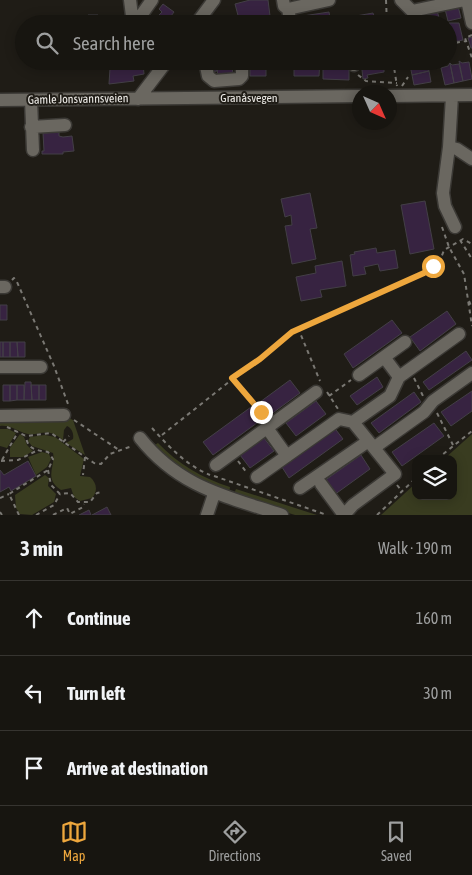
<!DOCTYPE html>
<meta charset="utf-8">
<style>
:root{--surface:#171510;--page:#24221e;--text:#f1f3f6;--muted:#9e9f9f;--line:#363430;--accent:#eea73d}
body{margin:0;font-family:"Asap Condensed",sans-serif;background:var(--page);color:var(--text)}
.controls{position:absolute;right:15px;bottom:15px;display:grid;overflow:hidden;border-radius:10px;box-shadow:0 2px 12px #0003}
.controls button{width:45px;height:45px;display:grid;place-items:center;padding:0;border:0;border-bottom:1px solid var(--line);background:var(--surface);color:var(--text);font:25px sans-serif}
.compass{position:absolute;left:352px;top:85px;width:45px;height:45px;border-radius:50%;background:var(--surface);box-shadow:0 2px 12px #0003;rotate:135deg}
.stop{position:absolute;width:15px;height:15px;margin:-11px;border:4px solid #eea73d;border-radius:50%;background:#fff}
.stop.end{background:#eea73d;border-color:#fff;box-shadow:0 1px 5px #0008}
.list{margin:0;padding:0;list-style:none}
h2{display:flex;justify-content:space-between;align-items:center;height:65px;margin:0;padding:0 20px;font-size:21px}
h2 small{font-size:16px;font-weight:400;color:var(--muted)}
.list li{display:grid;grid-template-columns:32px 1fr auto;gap:15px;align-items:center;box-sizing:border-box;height:75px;padding:0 20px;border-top:1px solid var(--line)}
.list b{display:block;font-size:19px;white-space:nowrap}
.list em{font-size:16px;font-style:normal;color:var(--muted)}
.icon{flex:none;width:28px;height:28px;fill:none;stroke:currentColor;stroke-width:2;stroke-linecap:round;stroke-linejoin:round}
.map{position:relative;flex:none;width:472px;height:515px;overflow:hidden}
.search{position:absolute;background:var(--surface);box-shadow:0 2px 12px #0003;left:15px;right:15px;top:15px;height:55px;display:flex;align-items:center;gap:12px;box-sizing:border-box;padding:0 18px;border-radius:28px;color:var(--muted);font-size:19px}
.sheet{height:290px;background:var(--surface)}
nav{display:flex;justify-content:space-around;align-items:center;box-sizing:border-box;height:70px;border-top:1px solid var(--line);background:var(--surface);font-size:14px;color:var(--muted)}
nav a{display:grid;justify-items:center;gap:2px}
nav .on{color:var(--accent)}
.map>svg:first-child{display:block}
.green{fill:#393c20}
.building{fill:#372341;stroke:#433f46}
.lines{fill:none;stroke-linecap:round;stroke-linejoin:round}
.minor-casing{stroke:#3b3935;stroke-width:15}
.path{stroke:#7a7873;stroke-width:2;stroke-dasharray:4 4;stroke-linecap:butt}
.minor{stroke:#6a6760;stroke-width:12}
.route{stroke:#eea73d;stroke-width:6}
.labels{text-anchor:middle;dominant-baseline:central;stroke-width:4;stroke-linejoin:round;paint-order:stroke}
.street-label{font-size:12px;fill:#eeece8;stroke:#1f1c16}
</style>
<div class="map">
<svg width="472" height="515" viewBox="0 0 472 515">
<rect width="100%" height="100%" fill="#1f1c16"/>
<path class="green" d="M66 417 73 420 85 455 66 443 73 439C74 434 72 428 67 426L64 430 63 440C45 425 39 438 24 433 15 430 10 425 0 426V419Z
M0 429H8L16 433 7 448 0 446Z
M20 434 24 437 27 445 33 451 23 457H10V448Z
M472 434V515H381L416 483V496H453V459H444Z
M45 435 55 437 84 459 80 476 90 477C97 483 98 491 92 498L80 501 74 497 71 488 61 490C43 478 56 467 53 453L32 446 28 441 30 437Z
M158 443C178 464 202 478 230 487L229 494 198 482 153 446Z
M42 452 49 454 51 459 47 467 36 475 28 457Z
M45 475 49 478 48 486 56 494 54 502 32 515 20 514 16 508 15 495Z
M236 489 317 515H295L233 496Z"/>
<path class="building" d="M250 0H268L270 16H268L269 19 238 24 240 23 235 4Z
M163 4 174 12 168 20 159 15 162 12 159 9Z
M458 6 461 18 448 21 445 9Z
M437 10 440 22 426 24 424 13Z
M329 12 331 24H300L299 19H304L303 16Z
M373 13 377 24H355L356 16Z
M88 15H98V20L89 21Z
M159 15 170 22 169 24H150Z
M417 17 419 24H401L400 21Z
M111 21V24H94L93 23Z
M449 23H459L463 40 448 43Z
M472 37V48H471L468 38Z
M216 61H231L233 73 218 76Z
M250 61H266V76H250Z
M294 61H320L319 76H294Z
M335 61H345V64H335Z
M361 61H384V72L367 75 368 78 363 79Z
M409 61H425L410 65Z
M427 61 429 71 412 75 410 65Z
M459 61 462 63 469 62 472 79 463 81Z
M128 63V66L143 64 144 74 133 76 134 81 109 84 110 68Z
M450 63 452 65 459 64 463 81 454 83Z
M450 63 454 83 445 85 441 68 448 66Z
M216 64 217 71 211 72 210 65Z
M323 64H349V80L323 79Z
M429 71 431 82 414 85 412 75Z
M59 132V136L63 137 72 136 74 151 63 152V154H42V151H44L43 133Z
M310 193 317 228 310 229 316 259 292 264 285 226 292 225 291 215 285 217 281 199Z
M425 201 434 249 410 254 401 205Z
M376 248 377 253 395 250 398 268 380 271 378 264 364 267 366 274 353 276 350 255 355 254 354 252Z
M342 261 346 286 320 290 322 297 301 301 296 277 316 273 315 266Z
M0 305H7V320H0Z
M447 311 456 324 420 351 410 337Z
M392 320 402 333 353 368 344 354Z
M0 342H3V357H0Z
M3 342H10V357H3Z
M10 342H17L18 357H10Z
M17 342H25V357H18Z
M466 351 472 360 429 390 423 382Z
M377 377 383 387 357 405 350 396Z
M290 380 300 393 270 415 260 402Z
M25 382H31L32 400H24Z
M3 385H10V401H3Z
M10 385H17V400L10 401Z
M17 385H24V400H17Z
M31 385H39V400H32Z
M39 385H46V400H39Z
M472 391V411L451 426 441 412Z
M414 392 421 402 379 433 371 423Z
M316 401 326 414 296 436 286 423Z
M251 407 261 420 213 455 203 442Z
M434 423 444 436 402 466 392 452Z
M333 426 343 439 289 478 280 464Z
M264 438 274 451 250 468 240 455Z
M361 455 370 469 334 495 324 481Z
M28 461 36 476 11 491 9 487 0 492V470L4 475Z
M107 507 111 515H92Z
M89 510 91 515H79Z"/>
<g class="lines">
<defs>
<path id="minor" d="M130 0 133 24
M283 0 284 6 288 9 291 24
M401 0 412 11 465 0
M467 0 472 23
M288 9 329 0
M135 24 152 0
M196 24 214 0
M276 24H281
M205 61 208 76 214 81 239 79 242 76V61
M353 61 354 65
M390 96 472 95
M452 96 449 147 443 193 445 206 455 227
M138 99 167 61
M0 100 360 96
M31 100 33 150
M31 127 65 125
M449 147 457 149 472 159
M0 287H5
M384 357 399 377
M0 367H41
M359 375 405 342
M0 416 64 415
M353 422 390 396 399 377 459 334
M267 428 287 456
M140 438C179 487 225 496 282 515
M375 447 424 412 433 401 472 373
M216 465 316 392
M257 477 339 419 353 422 395 474 353 505 344 515
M321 484 344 515
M300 488 367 442
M207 515 214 494"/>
</defs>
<use href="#minor" class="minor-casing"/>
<path class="path" d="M386 0 387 24
M423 19 424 24
M472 35 465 38 472 58
M448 44 466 41
M393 61 397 86
M358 75 366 81 397 83
M402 86 408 77
M442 227 449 247 464 274 472 326
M460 240 472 259
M12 280 14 278 17 282 54 366 68 404
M469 301 472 308
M298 328 320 381
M232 378 263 416
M414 378 423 396
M327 392 338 409
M329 396 351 380
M437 413 453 445
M74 420 119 450
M7 427 26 436 51 433 85 457 83 475
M152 428C169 447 186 465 210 475
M162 435 292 332 424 273 441 258 444 250 463 239 472 244
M63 442 69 436
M85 457 94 463 101 464 110 454 132 446
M437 459 472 431
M2 460 18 432
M1 461 18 460 36 451
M238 461 247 473
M48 470 51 485 60 494 70 493 78 502H90L97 493 103 492
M214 476 327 515
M397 485 401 490
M0 498 9 494
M0 512 2 515
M19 515 9 494 48 470 53 459 48 452C37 450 27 450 26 436
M36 515 54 505 60 494
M53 515 67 508 70 514 83 507 84 504
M377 515 416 478"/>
<use href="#minor" class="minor"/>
</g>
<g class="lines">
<path class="route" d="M261 412 232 378 260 359 292 332 424 273 433 266"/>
</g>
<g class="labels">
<g class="street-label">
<text x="249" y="98">Granåsvegen</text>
<text transform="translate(78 99) rotate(-1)">Gamle Jonsvannsveien</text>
</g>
</g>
</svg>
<div class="controls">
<button><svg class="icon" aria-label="layers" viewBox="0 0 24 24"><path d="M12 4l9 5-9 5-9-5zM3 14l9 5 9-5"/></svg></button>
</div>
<svg class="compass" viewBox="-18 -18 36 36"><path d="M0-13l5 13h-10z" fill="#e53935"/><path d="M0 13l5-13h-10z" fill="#9e9f9f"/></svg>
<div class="stop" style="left:433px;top:266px"></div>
<div class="stop end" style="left:261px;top:412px"></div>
<div class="search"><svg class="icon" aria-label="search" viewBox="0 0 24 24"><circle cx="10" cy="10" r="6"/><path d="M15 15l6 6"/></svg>Search here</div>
</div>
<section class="sheet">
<h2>3 min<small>Walk · 190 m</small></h2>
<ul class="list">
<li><svg class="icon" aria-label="ahead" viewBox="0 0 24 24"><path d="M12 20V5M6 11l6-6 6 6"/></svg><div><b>Continue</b></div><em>160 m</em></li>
<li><svg class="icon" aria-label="left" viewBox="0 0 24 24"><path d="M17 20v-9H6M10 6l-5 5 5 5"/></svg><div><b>Turn left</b></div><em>30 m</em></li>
<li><svg class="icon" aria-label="arrive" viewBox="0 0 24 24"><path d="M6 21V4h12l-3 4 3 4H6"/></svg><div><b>Arrive at destination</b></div></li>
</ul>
</section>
<nav>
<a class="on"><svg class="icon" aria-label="map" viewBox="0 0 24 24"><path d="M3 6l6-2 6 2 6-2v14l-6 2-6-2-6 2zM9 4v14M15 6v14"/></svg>Map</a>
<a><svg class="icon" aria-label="directions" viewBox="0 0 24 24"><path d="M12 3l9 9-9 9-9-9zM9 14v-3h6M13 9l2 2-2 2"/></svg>Directions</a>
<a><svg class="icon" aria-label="saved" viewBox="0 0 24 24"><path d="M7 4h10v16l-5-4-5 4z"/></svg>Saved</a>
</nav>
